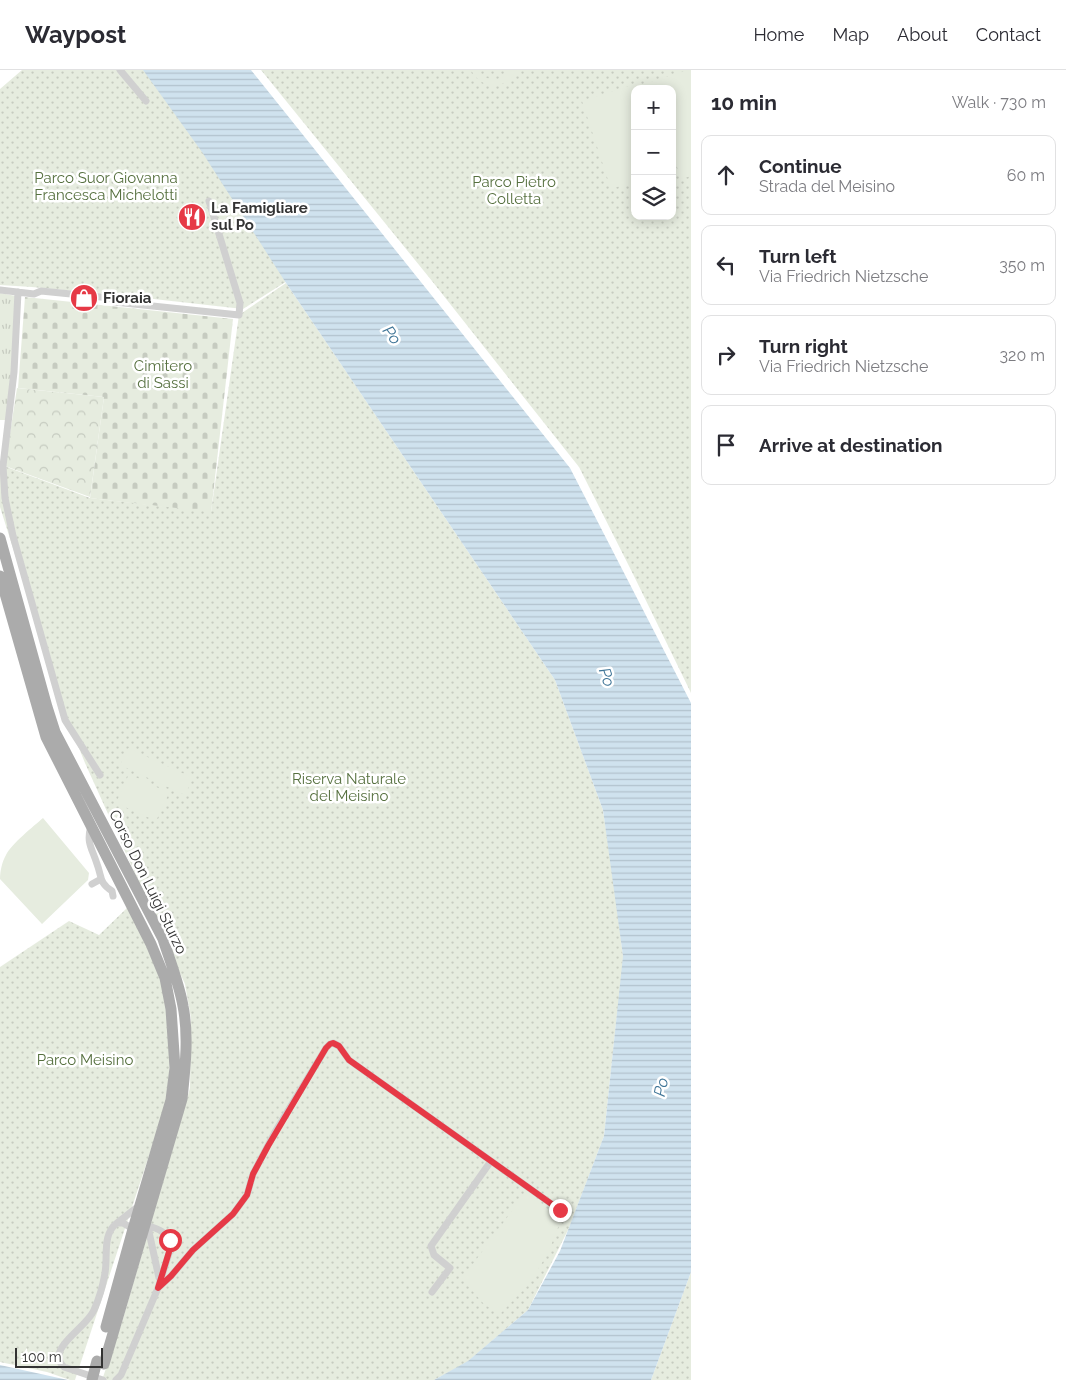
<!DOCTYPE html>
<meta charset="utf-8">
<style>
:root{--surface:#fff;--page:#f2f2f3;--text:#2b2b33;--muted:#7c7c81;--line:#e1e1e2}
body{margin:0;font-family:Raleway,sans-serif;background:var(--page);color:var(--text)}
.controls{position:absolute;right:15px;top:15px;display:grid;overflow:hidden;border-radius:10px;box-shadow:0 2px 12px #0003}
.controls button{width:45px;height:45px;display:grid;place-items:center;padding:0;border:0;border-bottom:1px solid var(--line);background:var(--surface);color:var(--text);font:25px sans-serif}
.scale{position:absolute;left:15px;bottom:12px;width:88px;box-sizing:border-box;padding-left:5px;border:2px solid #333;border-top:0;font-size:14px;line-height:18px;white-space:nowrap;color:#333;-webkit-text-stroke:4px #fff;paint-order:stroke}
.stop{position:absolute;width:15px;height:15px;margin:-11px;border:4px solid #e63946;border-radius:50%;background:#fff}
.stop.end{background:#e63946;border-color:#fff;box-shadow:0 1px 5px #0008}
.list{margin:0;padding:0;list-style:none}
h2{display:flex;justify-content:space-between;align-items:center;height:65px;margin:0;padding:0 20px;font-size:21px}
h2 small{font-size:16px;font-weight:400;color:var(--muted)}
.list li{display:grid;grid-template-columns:32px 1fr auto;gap:15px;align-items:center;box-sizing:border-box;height:80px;margin:0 10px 10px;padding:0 10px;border:1px solid var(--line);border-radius:10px}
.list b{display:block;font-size:19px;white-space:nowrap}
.list p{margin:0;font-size:16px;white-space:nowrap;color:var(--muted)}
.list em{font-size:16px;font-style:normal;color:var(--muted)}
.icon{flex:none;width:28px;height:28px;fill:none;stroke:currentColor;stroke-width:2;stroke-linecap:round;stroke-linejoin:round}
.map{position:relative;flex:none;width:691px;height:1310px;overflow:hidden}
header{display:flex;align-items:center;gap:30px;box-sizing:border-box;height:70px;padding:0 25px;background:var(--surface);border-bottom:1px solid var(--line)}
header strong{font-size:24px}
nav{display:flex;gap:28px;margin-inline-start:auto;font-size:18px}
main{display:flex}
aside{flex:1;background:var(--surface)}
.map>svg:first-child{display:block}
.grass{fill:url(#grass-tufts)}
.forest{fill:url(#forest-crowns)}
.cemetery{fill:url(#cemetery-stones)}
.park{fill:url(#park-dots);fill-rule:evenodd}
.garden{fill:#e6ecdf}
.water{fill:url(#water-rules)}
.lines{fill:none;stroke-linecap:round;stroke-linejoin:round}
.street{stroke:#d0d0d0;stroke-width:7}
.primary{stroke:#ababab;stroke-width:11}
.primary-bridge{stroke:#ababab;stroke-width:11}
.route{stroke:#e63946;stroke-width:6}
.labels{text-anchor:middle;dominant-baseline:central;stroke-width:5;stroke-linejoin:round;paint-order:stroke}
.park-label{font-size:15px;fill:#56703f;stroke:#fff}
.poi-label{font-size:15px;font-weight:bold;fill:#333;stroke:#fff;text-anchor:start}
.street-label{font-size:15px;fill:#333;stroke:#fff}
.water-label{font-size:16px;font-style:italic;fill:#3f7597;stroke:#fff}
</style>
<header>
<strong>Waypost</strong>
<nav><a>Home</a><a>Map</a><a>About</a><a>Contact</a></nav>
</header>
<main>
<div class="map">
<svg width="691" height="1310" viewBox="0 0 691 1310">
<defs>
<pattern id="grass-tufts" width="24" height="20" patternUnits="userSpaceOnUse" patternTransform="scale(1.25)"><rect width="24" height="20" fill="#e6ecdf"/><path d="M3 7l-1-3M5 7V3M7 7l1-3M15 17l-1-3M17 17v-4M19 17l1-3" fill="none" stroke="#c6cbc0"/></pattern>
<pattern id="forest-crowns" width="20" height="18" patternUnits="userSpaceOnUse" patternTransform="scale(1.25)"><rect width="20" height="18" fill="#e6ecdf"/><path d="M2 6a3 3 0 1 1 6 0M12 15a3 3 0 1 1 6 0" fill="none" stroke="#c6cbc0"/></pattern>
<pattern id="cemetery-stones" width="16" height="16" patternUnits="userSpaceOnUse" patternTransform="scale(1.25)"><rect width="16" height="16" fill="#e6ecdf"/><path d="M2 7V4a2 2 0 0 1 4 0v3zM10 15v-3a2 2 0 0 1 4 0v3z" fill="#c6cbc0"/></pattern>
<pattern id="park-dots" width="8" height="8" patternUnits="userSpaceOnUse" patternTransform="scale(1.25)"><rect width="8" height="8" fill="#e6ecdf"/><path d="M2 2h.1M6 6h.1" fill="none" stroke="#c6cbc0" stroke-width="1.8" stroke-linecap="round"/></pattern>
<pattern id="water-rules" width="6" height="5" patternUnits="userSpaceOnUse" patternTransform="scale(1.25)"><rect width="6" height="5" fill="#cfe2ee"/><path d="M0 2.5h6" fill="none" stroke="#b2c2cd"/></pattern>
</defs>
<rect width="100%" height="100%" fill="#fff"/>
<path class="grass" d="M0 223 16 226 13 301 7 350H0Z"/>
<path class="forest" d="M17 318 104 327 90 427 5 396Z"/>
<path class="cemetery" d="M25 227 233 249 211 443 90 428 104 327 18 318Z"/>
<path class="park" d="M22 0H154L292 208 243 239 127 226 32 217 0 215V19Z
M261 0H691V623L633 504 579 397 432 211ZM635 19H672V146H635Z
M286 213 555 610 603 740 614 812 623 886 622 917 617 944 604 1066 569 1158 528 1240 466 1293 434 1310H102L122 1252 190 1018 191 948 185 914 85 693 66 646 0 437V399L4 396 90 428 211 442 239 245Z
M127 838 143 863 164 920 171 978 167 1031 75 1310H70L47 1302 0 1292V897L69 851 99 865Z
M691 1202V1310H651Z"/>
<path class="garden" d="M471 0H477C486 12 501 13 510 0H517C506 20 482 21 471 0Z
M688 0H691V106L681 109 672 82V19H652L650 12Z
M635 14 636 19H635V111L611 119 582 31Z
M128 678 193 708 185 725 120 695Z
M129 704 169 723 156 751 116 733Z
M43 748 89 803 88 810 42 854 0 809C0 801 2 792 6 785 11 774 34 756 43 748Z
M525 1123 556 1146 559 1155 548 1183 529 1214 499 1245 483 1233 462 1209Z"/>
<path class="water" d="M143 0H251L570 398 691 633V1202L651 1310H434L468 1291 528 1240 560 1181 604 1066 623 886 603 740 555 610 286 213 202 82Z
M0 1295 68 1310H0Z"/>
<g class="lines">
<path class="street" d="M120 0 146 31
M0 220 34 224 41 221 111 228 114 232 239 245 240 233 209 131
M18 222 14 302 3 396 5 428 13 466 65 650 100 705
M91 756C86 773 92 778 97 794 102 807 99 813 112 821L113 826
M92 814 101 809
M146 1155 149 1162 159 1208
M133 1159 123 1153H117L140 1135
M158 1218 171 1206 193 1180 233 1144 247 1125 253 1104 275 1062 326 978 330 974 333 973 339 976 349 990 560 1140
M432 1222 450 1198 434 1185 431 1176 491 1091
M103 1310 64 1297C44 1279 87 1258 94 1240 99 1229 103 1215 105 1203 108 1186 102 1164 117 1153
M116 1310 121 1305 158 1218 171 1177C168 1162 159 1159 146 1155"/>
<path class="primary" d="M0 468 47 637 55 662 163 869C170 891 179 913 183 936 189 966 185 999 182 1029L104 1294
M0 506 46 667 151 874 165 908 171 939 175 998 171 1030 133 1159 106 1257"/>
<path class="primary-bridge" d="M92 1310 97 1291"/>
</g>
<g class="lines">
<path class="route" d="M170 1170V1177L169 1182 158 1218 171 1206 193 1180 233 1144 247 1125 253 1104 268 1076 326 978 330 974 333 973 339 976 349 990 560 1140"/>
</g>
<defs>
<symbol id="restaurant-disc" viewBox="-11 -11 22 22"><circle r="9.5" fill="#e63946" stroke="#fff"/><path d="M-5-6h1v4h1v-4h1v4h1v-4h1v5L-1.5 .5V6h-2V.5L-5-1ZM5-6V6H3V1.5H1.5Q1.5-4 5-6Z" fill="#fff"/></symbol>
<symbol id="shop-disc" viewBox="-11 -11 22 22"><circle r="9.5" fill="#e63946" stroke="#fff"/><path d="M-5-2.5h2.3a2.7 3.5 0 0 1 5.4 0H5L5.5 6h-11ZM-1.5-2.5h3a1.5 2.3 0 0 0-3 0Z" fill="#fff"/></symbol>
</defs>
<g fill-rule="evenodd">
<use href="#restaurant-disc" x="176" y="131" width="32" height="32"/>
<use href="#shop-disc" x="68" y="212" width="32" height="32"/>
</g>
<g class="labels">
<g class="park-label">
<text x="106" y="108">Parco Suor Giovanna<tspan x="106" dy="17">Francesca Michelotti</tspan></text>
<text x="514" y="112">Parco Pietro<tspan x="514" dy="17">Colletta</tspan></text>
<text x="163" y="296">Cimitero<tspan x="163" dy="17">di Sassi</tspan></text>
<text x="349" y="709">Riserva Naturale<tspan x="349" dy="17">del Meisino</tspan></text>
<text x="85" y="990">Parco Meisino</text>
</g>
<g class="poi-label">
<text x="211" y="138">La Famigliare<tspan x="211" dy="17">sul Po</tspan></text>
<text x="103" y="228">Fioraia</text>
</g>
<g class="street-label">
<text transform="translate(148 812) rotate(64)">Corso Don Luigi Sturzo</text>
</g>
<g class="water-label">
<text transform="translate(392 265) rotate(54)">Po</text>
<text transform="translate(607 607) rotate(71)">Po</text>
<text transform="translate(661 1017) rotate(-79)">Po</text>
</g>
</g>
</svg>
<div class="controls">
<button>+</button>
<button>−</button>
<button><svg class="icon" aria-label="layers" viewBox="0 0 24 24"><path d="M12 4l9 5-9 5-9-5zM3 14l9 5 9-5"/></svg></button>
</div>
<div class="scale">100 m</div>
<div class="stop" style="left:170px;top:1170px"></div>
<div class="stop end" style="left:560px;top:1140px"></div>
</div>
<aside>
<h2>10 min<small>Walk · 730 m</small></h2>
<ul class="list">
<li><svg class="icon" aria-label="ahead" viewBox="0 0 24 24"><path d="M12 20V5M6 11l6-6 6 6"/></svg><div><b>Continue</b><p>Strada del Meisino</p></div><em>60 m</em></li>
<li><svg class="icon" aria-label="left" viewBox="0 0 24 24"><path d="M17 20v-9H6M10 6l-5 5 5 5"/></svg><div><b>Turn left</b><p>Via Friedrich Nietzsche</p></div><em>350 m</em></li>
<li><svg class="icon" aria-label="right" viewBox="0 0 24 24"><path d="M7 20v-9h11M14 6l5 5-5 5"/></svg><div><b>Turn right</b><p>Via Friedrich Nietzsche</p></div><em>320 m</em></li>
<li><svg class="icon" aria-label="arrive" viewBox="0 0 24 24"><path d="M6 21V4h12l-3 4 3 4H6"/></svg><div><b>Arrive at destination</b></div></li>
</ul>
</aside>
</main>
